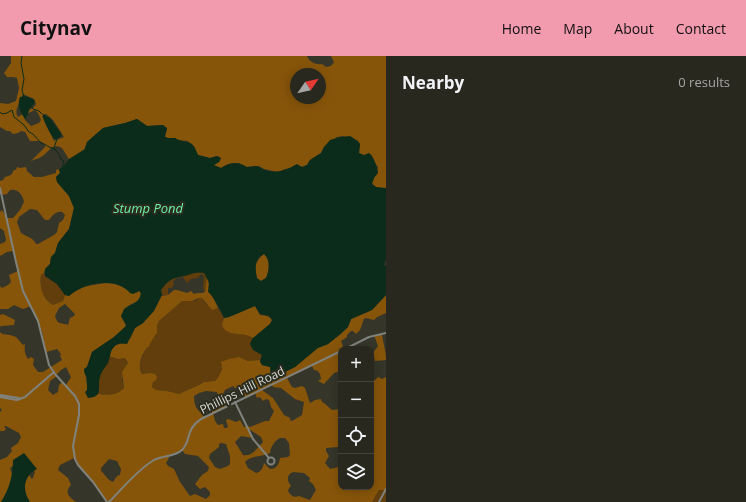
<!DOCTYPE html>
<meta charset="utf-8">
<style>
:root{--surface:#28281f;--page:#34342c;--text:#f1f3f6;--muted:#a5a6a4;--line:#44443d;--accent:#f29aae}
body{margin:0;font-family:"Open Sans",sans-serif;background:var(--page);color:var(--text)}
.controls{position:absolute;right:12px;bottom:12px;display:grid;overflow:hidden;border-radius:8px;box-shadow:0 2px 10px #0003}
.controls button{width:36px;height:36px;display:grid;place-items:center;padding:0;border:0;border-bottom:1px solid var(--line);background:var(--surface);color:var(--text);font:20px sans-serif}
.compass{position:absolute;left:290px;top:12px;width:36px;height:36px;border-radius:50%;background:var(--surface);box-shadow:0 2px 10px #0003;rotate:56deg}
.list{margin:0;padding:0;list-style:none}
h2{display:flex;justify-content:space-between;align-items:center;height:52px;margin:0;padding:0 16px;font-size:17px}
h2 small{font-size:13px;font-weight:400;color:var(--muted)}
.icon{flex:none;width:22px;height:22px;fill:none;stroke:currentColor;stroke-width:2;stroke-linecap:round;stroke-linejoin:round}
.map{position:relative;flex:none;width:386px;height:446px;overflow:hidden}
header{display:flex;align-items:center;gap:24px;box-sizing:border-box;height:56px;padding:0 20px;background:var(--accent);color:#111}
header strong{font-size:19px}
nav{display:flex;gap:22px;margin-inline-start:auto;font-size:14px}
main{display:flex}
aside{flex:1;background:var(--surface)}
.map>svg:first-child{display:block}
.green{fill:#613e0b}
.forest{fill:#87550a;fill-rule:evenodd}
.water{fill:#0b2c1a;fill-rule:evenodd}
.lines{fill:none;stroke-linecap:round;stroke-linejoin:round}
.stream{stroke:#0b2c1a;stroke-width:1}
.minor{stroke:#7f827d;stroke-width:2}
.labels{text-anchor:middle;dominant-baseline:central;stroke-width:4;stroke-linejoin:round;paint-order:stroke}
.street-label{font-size:12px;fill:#dadbd3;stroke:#2b2c20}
.water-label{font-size:13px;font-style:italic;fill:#6df3a7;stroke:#2b2c20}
</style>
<header>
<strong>Citynav</strong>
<nav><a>Home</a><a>Map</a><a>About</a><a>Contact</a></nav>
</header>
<main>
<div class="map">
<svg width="386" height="446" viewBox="0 0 386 446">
<rect width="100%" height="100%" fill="#353629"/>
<path class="green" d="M194 216 204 217 207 221 205 236 203 232 204 220 201 218 198 222 191 223 187 227 183 221 176 222 173 226 174 228 172 232H168V239H162L161 234C173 218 178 223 194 216Z
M44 217 45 220 57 228 65 239 63 245 53 249C43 244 39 230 41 219Z
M199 242H202L207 249 213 254 218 252 224 262 223 265 231 277 248 279 253 282 252 283 253 294 262 298 260 304 248 305 239 301 221 308 222 313 218 323 215 325 204 326 199 329 179 338 167 335 156 334 152 331 153 326 148 317 142 318 139 311 141 304 146 293 150 289 151 285 157 277V270L159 265 174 251 182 245H195Z
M109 300 118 303 125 302 128 308 122 323 124 332C116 340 109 339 98 338 100 331 98 327 99 321 101 314 109 308 109 300Z
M379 434H386V446H372Z"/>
<path class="forest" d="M11 0H307C309 6 316 9 322 8L326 11 331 10 334 6 331 0H386V132C380 132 376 133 372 127L378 111 373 105 359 97 360 88 343 80 337 81 324 91 321 97 310 104 307 109 302 111 295 109 291 112 285 113 278 116 264 113 259 110 246 111 239 107 228 108 221 112 213 109 219 106 221 102 217 100 210 102 198 99 188 85 177 84 175 82H168L164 80 167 74 163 69 147 70 137 63 125 67 103 72 87 86 84 94 71 103H69C63 95 63 88 52 91 48 95 44 100 39 102 37 103 34 103 30 106L45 91V88L39 85H30L25 76 21 75 18 77 13 78 10 75H7L0 71V47L8 48 16 45 19 32 17 22 13 21H7L4 17 11 7ZM296 18H320V42H296ZM23 38 34 43 36 48 34 51 18 61C13 54 21 46 23 38ZM35 54 38 57 41 64 39 67 31 70 25 64 24 61 26 58ZM45 58H46L53 64 64 81 54 85 42 60Z
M17 111 20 112 26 111 27 115 34 121H42L56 117V114L59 113 60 117 56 121 57 126 69 140 74 152 69 173 58 187 55 197 51 201 50 208 45 213 44 217 41 219C39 230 43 244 53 249L63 245 65 239 69 240C77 233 84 230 94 229 113 225 119 228 136 237L139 235 141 237C140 247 133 246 127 251 125 253 123 258 121 260L126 269 125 271 114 281 92 296 87 311 84 313C88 326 84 330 94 341L98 338C109 339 116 340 124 332L122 316 128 307 125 302 118 303 109 300 111 295 114 290 130 283 135 272 143 267 161 240 168 239 174 234H177L187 237 191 235 194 238C198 236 201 238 205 236L207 221 211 237 218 252 213 254 211 253 202 242H199L192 245H182L159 265 157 270V277C154 281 152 284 150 288 149 292 148 290 146 293 141 301 137 311 142 318L150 317 155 318 157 321 156 324 153 326 152 331 156 334 167 335 179 338 199 329 204 326 215 325 218 322 222 313 221 306 229 303 239 301 248 305 260 304 262 309 270 311 271 319 275 325 279 319 295 311 317 292 328 288 341 278 348 271 351 263 372 254 386 239V257L377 261 374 264 366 262 364 263 360 274 356 278 353 275H351L347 279V281L341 285 344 293H341L339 296 341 300V315L334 317 324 328 318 325 321 323C321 319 319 314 314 314L312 310 287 322 292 331 295 332 302 330 305 332 310 347 315 344 321 343 322 346 324 347 332 354 341 353V392L338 391 326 392V395L329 400 325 407 330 413 339 411 341 406V431H371V324H375L378 321 382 323 386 321V434H379L372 446H107L92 424 78 410 74 402 60 409 58 414 68 422 71 429C64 436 69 441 76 446H28C22 438 24 427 29 419L32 423 33 422 35 416 25 402 10 412 13 421 5 446H0V404L7 401 12 395 11 392 18 387 21 381 19 377 6 370H4L6 373 4 375H0V356L2 354 0 352V276L2 278 10 279 16 281 23 289 25 288C24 294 25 298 28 303L31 301 34 303 33 309 38 316H43L62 304 60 300 61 298 57 293 46 296 42 276 31 250 23 253 14 249 8 253H0V230L2 232 8 229 11 226 9 219 18 215 13 195 7 196 0 200V188L5 186 6 184 4 175 0 172V156L2 154 7 162H13L20 154 24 146C23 139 18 132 10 134L7 138 2 139 0 132V125L3 124 5 121 11 119 14 114H16ZM30 153 37 154 45 164H49C53 159 56 155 62 156L65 159 63 164 59 167 57 176 54 179 38 188H36C33 181 27 181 21 177L17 166 19 161ZM65 248 75 258 74 260 70 262 68 269C61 266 58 270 55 260L59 252ZM66 311 71 321 66 329 62 326 59 329 58 336 53 339 48 334 50 325 57 320 56 319 61 314ZM272 329 273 331 281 332 295 343 304 346 302 359 292 365 290 364V362L284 359 273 342 262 334ZM233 330 235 332H239L245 341 255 337 257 342 260 341 263 345 266 343 269 344 271 351 274 355 269 365H265L250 371 248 370 244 371 240 364 236 366 228 363 226 364 228 371 226 372H224L223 368 218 369 215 365 213 357 226 350 224 343 223 338 225 334ZM206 335 217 336 220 346 215 351 210 350 212 357 206 361C197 354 194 351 194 340L199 337ZM249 373 261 381 263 386C257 392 252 401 243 399L235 386 241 380 253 382ZM280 382H285L289 387 290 399 288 401 280 402C279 408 277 413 270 413L264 407C263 412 261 416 256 417L248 412 245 406C252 399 262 401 270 397 270 392 275 384 280 382ZM221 387 226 388 230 400V408L228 410 220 413 215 411 209 402 210 398 219 391V388ZM182 394 185 398 198 400 209 411 208 415 202 419 195 428 200 433 205 431 210 436V439L206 443 195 438 190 440 180 426 174 413 168 410 166 407 169 402 168 400ZM109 403 117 405 121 413 120 419 117 420 113 426C107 424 106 419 101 415V412ZM293 416 304 417 310 422 309 425 313 428 316 434 310 444 299 440C294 442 291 440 288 435L289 432 291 430C287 425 286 419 293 416Z
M264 198C271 204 269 215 266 222L261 225H259C252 216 255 204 264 198Z
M255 250 260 259 268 260 272 264 269 269 253 282C243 275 227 282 222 269L224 262 229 261Z
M3 258 15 264 14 269 1 270 0 271V259Z
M382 278C383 287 386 294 386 304L375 305 373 297 378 290 374 279Z"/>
<path class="water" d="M25 40 33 43 35 45C34 49 32 49 30 52 28 56 28 60 25 63 20 55 17 51 20 41Z
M43 58 50 62 61 77V80L57 83H54C50 77 42 63 43 58Z
M137 63 147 70 163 69 167 72 165 81 168 82H175C187 89 192 81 198 99L210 102 217 100 221 102 219 106 214 109 221 112C231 106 237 105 247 111 250 111 253 110 256 110 259 110 262 113 265 114 277 118 287 114 297 108L302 111 307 109 310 104 321 97 324 91 330 84 340 81 350 80 358 85 360 88 359 97 364 99 369 97C373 99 378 112 378 117L374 122 372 128 376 131 386 132V203L384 209 386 210V239L372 254 351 263 348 271 334 283 328 288 318 292 295 311 279 319 275 325H273C270 321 271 316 270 311L262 309 260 306 262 299 253 294 250 288 252 283 271 267 272 264C270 259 264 259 260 258L255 250 229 261 224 262C222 256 212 238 208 236L209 226 204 217C197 216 194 217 188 219 173 223 172 220 161 234L162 239 154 255 143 267 135 272 127 288C123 288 118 287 115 290 109 295 111 301 108 307 105 312 102 314 100 321 97 330 104 341 88 342L85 336 87 334V321C85 319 84 317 84 313L87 311 92 296 114 281 125 271 126 269 121 260 124 253C131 248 140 247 141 237L139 235 133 238 130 237C116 220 84 226 69 240L65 239 57 228 45 220V213L50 208 51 201 55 197 58 187 69 173 74 152 69 140 57 126 56 121 60 117 59 113 62 112 69 103 85 93 87 86 103 72 125 67ZM264 198C271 204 269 215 266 222L261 225 257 222C255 211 254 204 264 198Z
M24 397 37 413C23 420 22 434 30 446H1C9 433 13 420 13 404Z"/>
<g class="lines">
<path class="stream" d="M22 0 21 7 24 23 22 34 24 41
M31 50 33 53 39 55 42 58
M0 56 2 58 7 57 12 54 14 61 24 69 29 76 33 78 40 86 55 94
M57 83 54 92 60 100V103L64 105 62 112"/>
<path class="minor" d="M0 132 16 206 23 235 38 265 49 309 55 318 75 340 79 348V359L73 390 75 403 78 409 93 426 107 446
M345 293 369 281 386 277
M0 339 19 342
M0 341 17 344 25 341 54 316
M235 346 253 383 269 402
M267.5 405a3.5 3.5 0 1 1 7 0a3.5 3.5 0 1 1-7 0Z
M109 446C123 432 137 414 154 404 163 399 175 401 182 394 192 384 184 375 201 363L341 295
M379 446 386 433"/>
</g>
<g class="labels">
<g class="street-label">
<text transform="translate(242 334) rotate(-26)">Phillips Hill Road</text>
</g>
<g class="water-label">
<text x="148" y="152">Stump Pond</text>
</g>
</g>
</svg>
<div class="controls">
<button>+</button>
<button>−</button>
<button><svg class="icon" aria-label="locate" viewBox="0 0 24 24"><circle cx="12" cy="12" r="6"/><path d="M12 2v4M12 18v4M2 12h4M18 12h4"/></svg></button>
<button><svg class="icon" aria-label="layers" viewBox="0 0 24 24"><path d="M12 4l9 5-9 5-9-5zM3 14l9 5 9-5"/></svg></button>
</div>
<svg class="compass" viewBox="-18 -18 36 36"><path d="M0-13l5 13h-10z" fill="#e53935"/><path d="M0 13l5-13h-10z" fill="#a5a6a4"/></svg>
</div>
<aside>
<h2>Nearby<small>0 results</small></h2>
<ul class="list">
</ul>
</aside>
</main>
